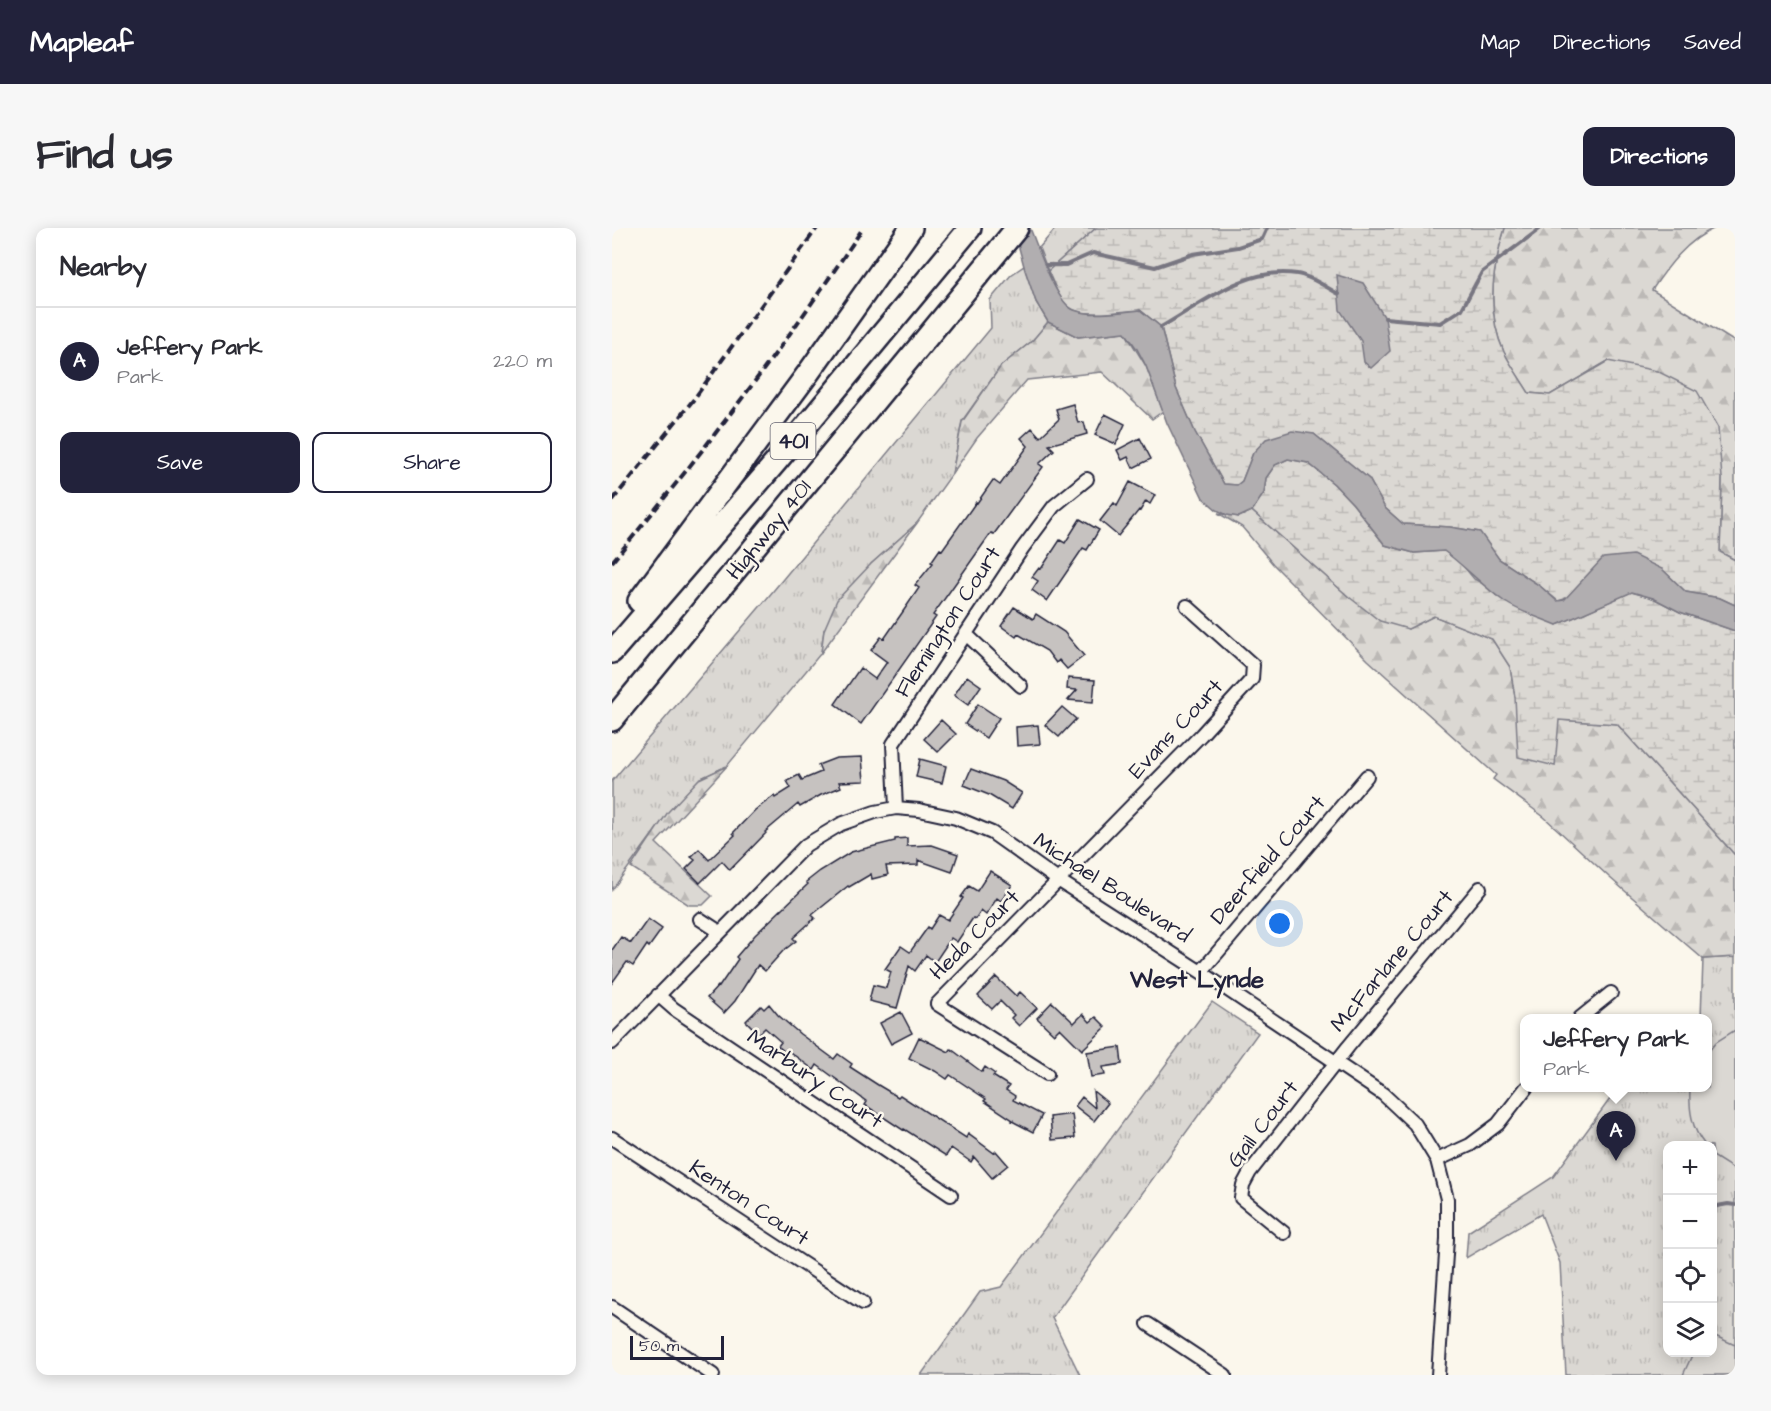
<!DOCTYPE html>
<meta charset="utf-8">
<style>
:root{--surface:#fff;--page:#f7f7f7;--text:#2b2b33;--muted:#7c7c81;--line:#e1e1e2;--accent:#22223b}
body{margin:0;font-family:"Architects Daughter",sans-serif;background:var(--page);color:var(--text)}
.controls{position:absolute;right:18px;bottom:18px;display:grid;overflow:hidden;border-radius:12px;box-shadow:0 3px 15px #0003}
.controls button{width:54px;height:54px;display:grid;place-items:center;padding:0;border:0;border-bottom:2px solid var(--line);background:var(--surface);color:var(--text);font:30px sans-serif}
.scale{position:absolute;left:18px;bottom:15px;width:94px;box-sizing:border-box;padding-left:6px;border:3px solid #22223b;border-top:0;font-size:16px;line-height:21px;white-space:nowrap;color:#22223b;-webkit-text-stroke:4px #fbf7ec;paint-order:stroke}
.you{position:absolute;left:668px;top:696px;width:21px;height:21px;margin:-15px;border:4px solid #fff;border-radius:50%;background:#1a73e8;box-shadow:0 0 0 9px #1a73e833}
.badge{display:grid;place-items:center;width:39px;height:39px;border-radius:50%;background:var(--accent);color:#fff;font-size:20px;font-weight:700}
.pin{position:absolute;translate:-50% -50px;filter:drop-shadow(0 2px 3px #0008)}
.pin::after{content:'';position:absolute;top:32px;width:21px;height:18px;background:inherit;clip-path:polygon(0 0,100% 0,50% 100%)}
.popup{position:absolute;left:908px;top:786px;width:192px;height:78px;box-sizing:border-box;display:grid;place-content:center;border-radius:12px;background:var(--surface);filter:drop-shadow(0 2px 4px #0005);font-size:20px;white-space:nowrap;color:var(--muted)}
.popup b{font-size:22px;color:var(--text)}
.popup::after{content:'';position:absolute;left:50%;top:100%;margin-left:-12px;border:12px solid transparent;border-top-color:var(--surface)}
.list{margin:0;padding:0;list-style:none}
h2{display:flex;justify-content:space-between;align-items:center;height:78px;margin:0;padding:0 24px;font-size:26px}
h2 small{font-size:20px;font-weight:400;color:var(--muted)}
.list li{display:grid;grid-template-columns:39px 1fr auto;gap:18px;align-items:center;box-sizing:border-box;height:108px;padding:0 24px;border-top:2px solid var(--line)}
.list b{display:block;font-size:22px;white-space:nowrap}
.list p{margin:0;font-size:20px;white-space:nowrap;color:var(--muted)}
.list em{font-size:20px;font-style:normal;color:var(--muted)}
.actions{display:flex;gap:12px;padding:18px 24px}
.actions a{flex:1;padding:14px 0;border:2px solid var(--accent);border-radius:12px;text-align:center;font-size:21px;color:var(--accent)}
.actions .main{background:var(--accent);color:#fff}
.icon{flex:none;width:33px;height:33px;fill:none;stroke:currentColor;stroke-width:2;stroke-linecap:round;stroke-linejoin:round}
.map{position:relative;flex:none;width:1123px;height:1147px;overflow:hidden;border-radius:12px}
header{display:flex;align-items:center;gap:36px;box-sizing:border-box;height:84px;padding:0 30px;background:var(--accent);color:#fff}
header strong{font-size:28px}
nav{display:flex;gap:33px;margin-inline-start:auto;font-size:21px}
.intro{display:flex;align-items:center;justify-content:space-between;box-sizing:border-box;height:144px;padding:0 36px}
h1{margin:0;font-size:42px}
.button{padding:15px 27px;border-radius:12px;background:var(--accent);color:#fff;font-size:21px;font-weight:700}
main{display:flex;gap:36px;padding:0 36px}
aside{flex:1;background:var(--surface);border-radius:12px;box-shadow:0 3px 15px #0003}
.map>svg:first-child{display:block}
.grass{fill:url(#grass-tufts);stroke:#7e7d87;stroke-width:1.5;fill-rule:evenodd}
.forest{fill:url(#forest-firs);stroke:#7e7d87;stroke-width:1.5}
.wetland{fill:url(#wetland-marsh);stroke:#7e7d87;stroke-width:1.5}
.pitch{fill:#dbd8d3;stroke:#7e7d87;stroke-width:1.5}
.water{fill:#b1aeb0;stroke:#787681;stroke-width:1.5}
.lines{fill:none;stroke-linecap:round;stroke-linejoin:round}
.stream{stroke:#787681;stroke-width:4}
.building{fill:#c6c2c0;stroke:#22223b;stroke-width:1.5}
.street-casing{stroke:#22223b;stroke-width:16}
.highway-casing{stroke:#22223b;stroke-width:26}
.street{stroke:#fbf7ec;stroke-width:12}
.highway{stroke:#fbf7ec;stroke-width:21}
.rail{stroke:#22223b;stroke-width:4;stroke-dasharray:9 4.5;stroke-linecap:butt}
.labels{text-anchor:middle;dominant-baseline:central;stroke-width:5;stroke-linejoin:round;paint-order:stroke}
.shield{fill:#fbf7ec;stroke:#636270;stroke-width:1.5}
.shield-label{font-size:21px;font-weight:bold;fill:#22223b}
.street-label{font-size:22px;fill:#22223b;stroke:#fbf7ec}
.neighbourhood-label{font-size:24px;font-weight:bold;fill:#22223b;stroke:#fbf7ec}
</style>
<header>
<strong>Mapleaf</strong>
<nav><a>Map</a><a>Directions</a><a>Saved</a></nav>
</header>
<div class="intro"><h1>Find us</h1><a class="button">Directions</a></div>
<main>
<aside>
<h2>Nearby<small></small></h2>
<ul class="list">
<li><span class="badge">A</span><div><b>Jeffery Park</b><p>Park</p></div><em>220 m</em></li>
</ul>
<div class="actions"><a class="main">Save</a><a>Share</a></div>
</aside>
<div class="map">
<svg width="1123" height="1147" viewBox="0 0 1123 1147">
<defs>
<pattern id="grass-tufts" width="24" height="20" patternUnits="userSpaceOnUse" patternTransform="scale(1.5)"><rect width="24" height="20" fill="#dbd8d3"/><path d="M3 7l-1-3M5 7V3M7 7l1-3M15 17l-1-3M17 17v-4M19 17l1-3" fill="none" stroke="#bcb9b6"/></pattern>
<pattern id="forest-firs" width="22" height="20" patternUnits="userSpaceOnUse" patternTransform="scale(1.5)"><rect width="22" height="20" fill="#dbd8d3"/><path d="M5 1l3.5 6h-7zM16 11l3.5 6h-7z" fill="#bcb9b6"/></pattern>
<pattern id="wetland-marsh" width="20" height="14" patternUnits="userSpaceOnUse" patternTransform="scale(1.5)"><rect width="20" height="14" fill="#dbd8d3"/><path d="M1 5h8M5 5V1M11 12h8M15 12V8" fill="none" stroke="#bcb9b6"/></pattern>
</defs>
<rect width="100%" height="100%" fill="#fbf7ec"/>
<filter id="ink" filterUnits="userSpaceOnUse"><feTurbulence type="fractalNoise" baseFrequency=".0167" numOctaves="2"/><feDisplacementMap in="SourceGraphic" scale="12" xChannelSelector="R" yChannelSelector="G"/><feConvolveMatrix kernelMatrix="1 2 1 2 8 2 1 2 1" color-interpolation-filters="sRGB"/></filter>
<g filter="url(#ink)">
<path class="grass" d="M444 0H484L436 43 427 20Z
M412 38 424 74 436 94 420 113 389 138 350 193 340 246 305 295 259 336 212 402 209 425 115 538 87 551 57 584 0 662V553L152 374 379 100 378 72 399 47Z
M1123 729V1147H954L948 1035 929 986 854 1030 856 1004 941 949 1006 860H1096V790H1089L1091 731ZM1056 918H1100V1124H1056Z
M600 774 646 805 440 1090 468 1147H309L368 1064 389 1059Z"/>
<path class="forest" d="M893 0H1103C1075 12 1056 38 1040 62L1123 114V332L1108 324 1110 250 996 133 938 167 917 165C909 152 899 138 892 124 874 85 880 40 893 0Z
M436 94 466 109 513 104 534 138 551 183 540 191 490 144 415 152 365 210 340 246 350 194 389 138 420 113Z
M640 283 737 369 796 401 822 388 880 411 898 439 903 469 947 492 1005 496 1123 627V729L1091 731 997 649 932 589 881 551 884 547 756 432 661 336 630 299 606 285 627 289Z
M305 295 209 425 212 402 225 372 259 336Z
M115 538 44 615 100 668 91 677H77L19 639 56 584 87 551Z"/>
<path class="wetland" d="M484 0H893C880 40 874 85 892 124 899 138 909 152 917 165L938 167 996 133 1045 143 1085 163 1106 200 1110 250 1108 324 1123 332V377L1108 370 1074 364 1050 341 946 373 928 358 887 331 867 304 838 299 791 296 773 280 757 251 702 206 641 225 630 253 625 257 612 256 583 204 564 160 549 99 528 82C511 83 478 89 462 82 448 76 442 56 436 43Z
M676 231 696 235 722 256 741 276 773 317 802 325 832 323 848 334 862 351 945 397 1019 364 1041 370 1068 384 1123 403V627L1005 496 947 492 943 538 906 529 903 469 898 439 880 411 822 388 796 401 768 393 737 369 640 283 652 265 654 250 663 237Z"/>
<path class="pitch" d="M1123 802V942L1101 928 1100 918 1093 917C1079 900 1077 881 1078 860H1096V824L1104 814Z
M1101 1107 1123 1117V1147H1071L1081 1125 1100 1124Z"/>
<path class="water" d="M398 0H418C426 19 444 75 462 82 480 89 509 84 528 82L549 99 564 160 583 204 612 256 625 257 630 253 641 225 654 211 680 203 702 206 757 251 773 280 791 296 838 299 868 304 887 331 928 358 945 373 952 372 991 330 1021 327 1050 341 1074 364 1108 370 1123 377V403L1068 384 1041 370 1020 364 945 397C928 390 908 384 893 374 871 359 854 339 832 323L802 325 773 317 741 276 722 256 696 235 676 231 663 237 654 250 652 265 640 283 627 289 615 287 605 282 591 270 555 195 534 138 525 121 513 104 466 109 436 94 424 74 413 42 403 5Z
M725 47 751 55 773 90 778 123 759 140 752 134 749 113 728 82Z"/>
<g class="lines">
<path class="stream" d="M434 37H454L481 25 543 39 581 26 626 19 650 11 655 0
M773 90 828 95 850 81 870 44 929 0
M549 99C591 75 634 38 685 46 699 48 715 60 727 66
M1100 979 1116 976 1123 977"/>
</g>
<path class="building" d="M461 176 466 195 472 194 475 206 437 217 442 222 427 236 431 239 382 306 379 305 321 387 324 389 249 496 223 476 248 440 263 451 275 434 259 422 269 409 272 411 290 385 307 360 303 357 321 335 319 334 328 321 330 322 364 274 365 275 381 252 388 257 416 218 409 210 420 200 428 209 447 191 444 181Z
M493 186 513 196 504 216 483 207Z
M528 210 539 231 521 240 516 229 510 232 505 222Z
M518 254 543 267 538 276 534 273 528 283 527 282 506 308 488 293 502 275 505 278Z
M468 291 487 302 475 322 471 320 435 373 420 362 426 353 420 349 427 340 429 341 448 312 453 315Z
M402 379 421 391 424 386 452 404 472 428 455 441 447 432 444 435 435 423 406 406 404 409 389 398Z
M355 448 369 458 356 477 342 467Z
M456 450 483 452 481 474 456 472 465 462 455 461Z
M366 476 387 490 374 510 353 496Z
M450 479 464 491 447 509 433 497Z
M329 492 344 506 326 524 312 511Z
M426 497 428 516 405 518 404 499Z
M250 529 252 553 227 554 229 559 209 567 188 579 186 576 153 604 154 605 118 642 110 633 88 655 74 641 83 632 79 629 87 621 97 632 123 607 121 605 143 582 162 568 163 570 179 560 175 553 187 547 190 552 209 544 206 537 224 530Z
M308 531 334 538 330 555 304 549Z
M359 541 391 553 410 565 400 581 377 567 352 557Z
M295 610V618L320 617 346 626 340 644 306 632V637L274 638 276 647 260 651 259 646 237 659 236 658 200 687 203 690 181 710 184 713 171 723 153 743 146 737 123 773 112 785 95 770 106 758 107 759 126 731 124 729 143 707 196 656 194 654 208 643 239 624 283 613V611Z
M378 643 400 657 389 673 385 670 374 687 369 683 364 691 361 690 345 714 339 710 323 734 314 727 303 743 297 738 285 780 257 773 261 757 274 760 279 744 273 741 289 718 298 724 316 699 318 701 327 687 336 692 351 670 349 669 357 658 365 663Z
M36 691 50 701 37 719 35 717 21 738 15 734 0 755V722L9 709 19 715Z
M384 749 404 768 408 764 425 780 407 798 399 790 402 787 388 773 380 781 366 768Z
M440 774 462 795 471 786 478 794 484 789 494 799 470 822 448 800 442 806 425 790Z
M157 776 166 787 188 806 222 831 226 826 240 836 238 839 266 857 286 869 288 867 354 910 356 906 382 925 384 923 396 937 380 950 362 929 359 934 339 920 334 928 292 901 291 902 253 877 255 874 205 837 202 842 175 822 173 824 166 818 169 814 153 800 147 806 134 793 149 778 152 781Z
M289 784 300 805 279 816 268 795Z
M307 809 337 824 339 821 370 844 373 839 383 846 381 848 397 858 394 862 403 868 401 872 430 887 421 904 400 893 401 892 372 873 374 871 338 847 335 851 323 843 297 830Z
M508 819 510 836 491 839 493 847 479 849 475 824Z
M481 863 496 875 482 893 463 878 470 869 483 880Z
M460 886 463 910 440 912 438 889Z"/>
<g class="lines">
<defs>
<path id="street" d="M354 406 409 458
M284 580 281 516 410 321 442 278 475 251
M88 691 108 704
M589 744 755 548
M46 767 62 781 339 967
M968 790 999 765
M0 815 194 617 229 596 263 584 284 580 307 582 344 590 380 605 446 652 589 744 771 866 803 896 825 932 835 971V1011L826 1147
M435 846 325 776 589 507 640 451 641 437 575 378
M0 910 251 1075
M825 932 858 917 886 896 914 860
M672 1005 629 970 631 957 638 944 736 819 868 660
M0 1079 101 1147
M536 1096 613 1147"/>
<path id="highway" d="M27 373 197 144 299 0
M0 424 164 234 358 0
M0 492 405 0"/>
</defs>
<use href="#street" class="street-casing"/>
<use href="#highway" class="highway-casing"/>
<use href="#street" class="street"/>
<use href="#highway" class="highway"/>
<path class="rail" d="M0 273 82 171 205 0
M0 334C89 227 174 116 251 0"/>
</g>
</g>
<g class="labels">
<rect class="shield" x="158.5" y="195" width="45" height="36" rx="4.5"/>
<g class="shield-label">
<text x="181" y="213">401</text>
</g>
<g class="street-label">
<text transform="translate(157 302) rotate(-51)">Highway 401</text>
<text transform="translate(336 394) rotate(-57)">Flemington Court</text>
<text transform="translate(564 501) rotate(-47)">Evans Court</text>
<text transform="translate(656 632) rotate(-49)">Deerfield Court</text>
<text transform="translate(500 660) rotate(33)">Michael Boulevard</text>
<text transform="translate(363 707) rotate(-45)">Heda Court</text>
<text transform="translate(780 733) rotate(-50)">McFarlane Court</text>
<text transform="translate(203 851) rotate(34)">Marbury Court</text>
<text transform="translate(651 896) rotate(-53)">Gail Court</text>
<text transform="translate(137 975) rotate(33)">Kenton Court</text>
</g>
<g class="neighbourhood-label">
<text x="585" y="752">West Lynde</text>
</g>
</g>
</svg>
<div class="controls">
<button>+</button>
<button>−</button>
<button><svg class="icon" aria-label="locate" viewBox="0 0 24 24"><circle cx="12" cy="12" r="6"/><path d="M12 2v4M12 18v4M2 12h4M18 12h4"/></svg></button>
<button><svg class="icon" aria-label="layers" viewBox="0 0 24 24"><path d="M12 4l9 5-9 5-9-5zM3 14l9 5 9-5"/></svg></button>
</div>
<div class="scale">50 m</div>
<div class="you"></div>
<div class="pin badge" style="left:1004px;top:933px">A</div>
<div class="popup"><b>Jeffery Park</b>Park</div>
</div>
</main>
